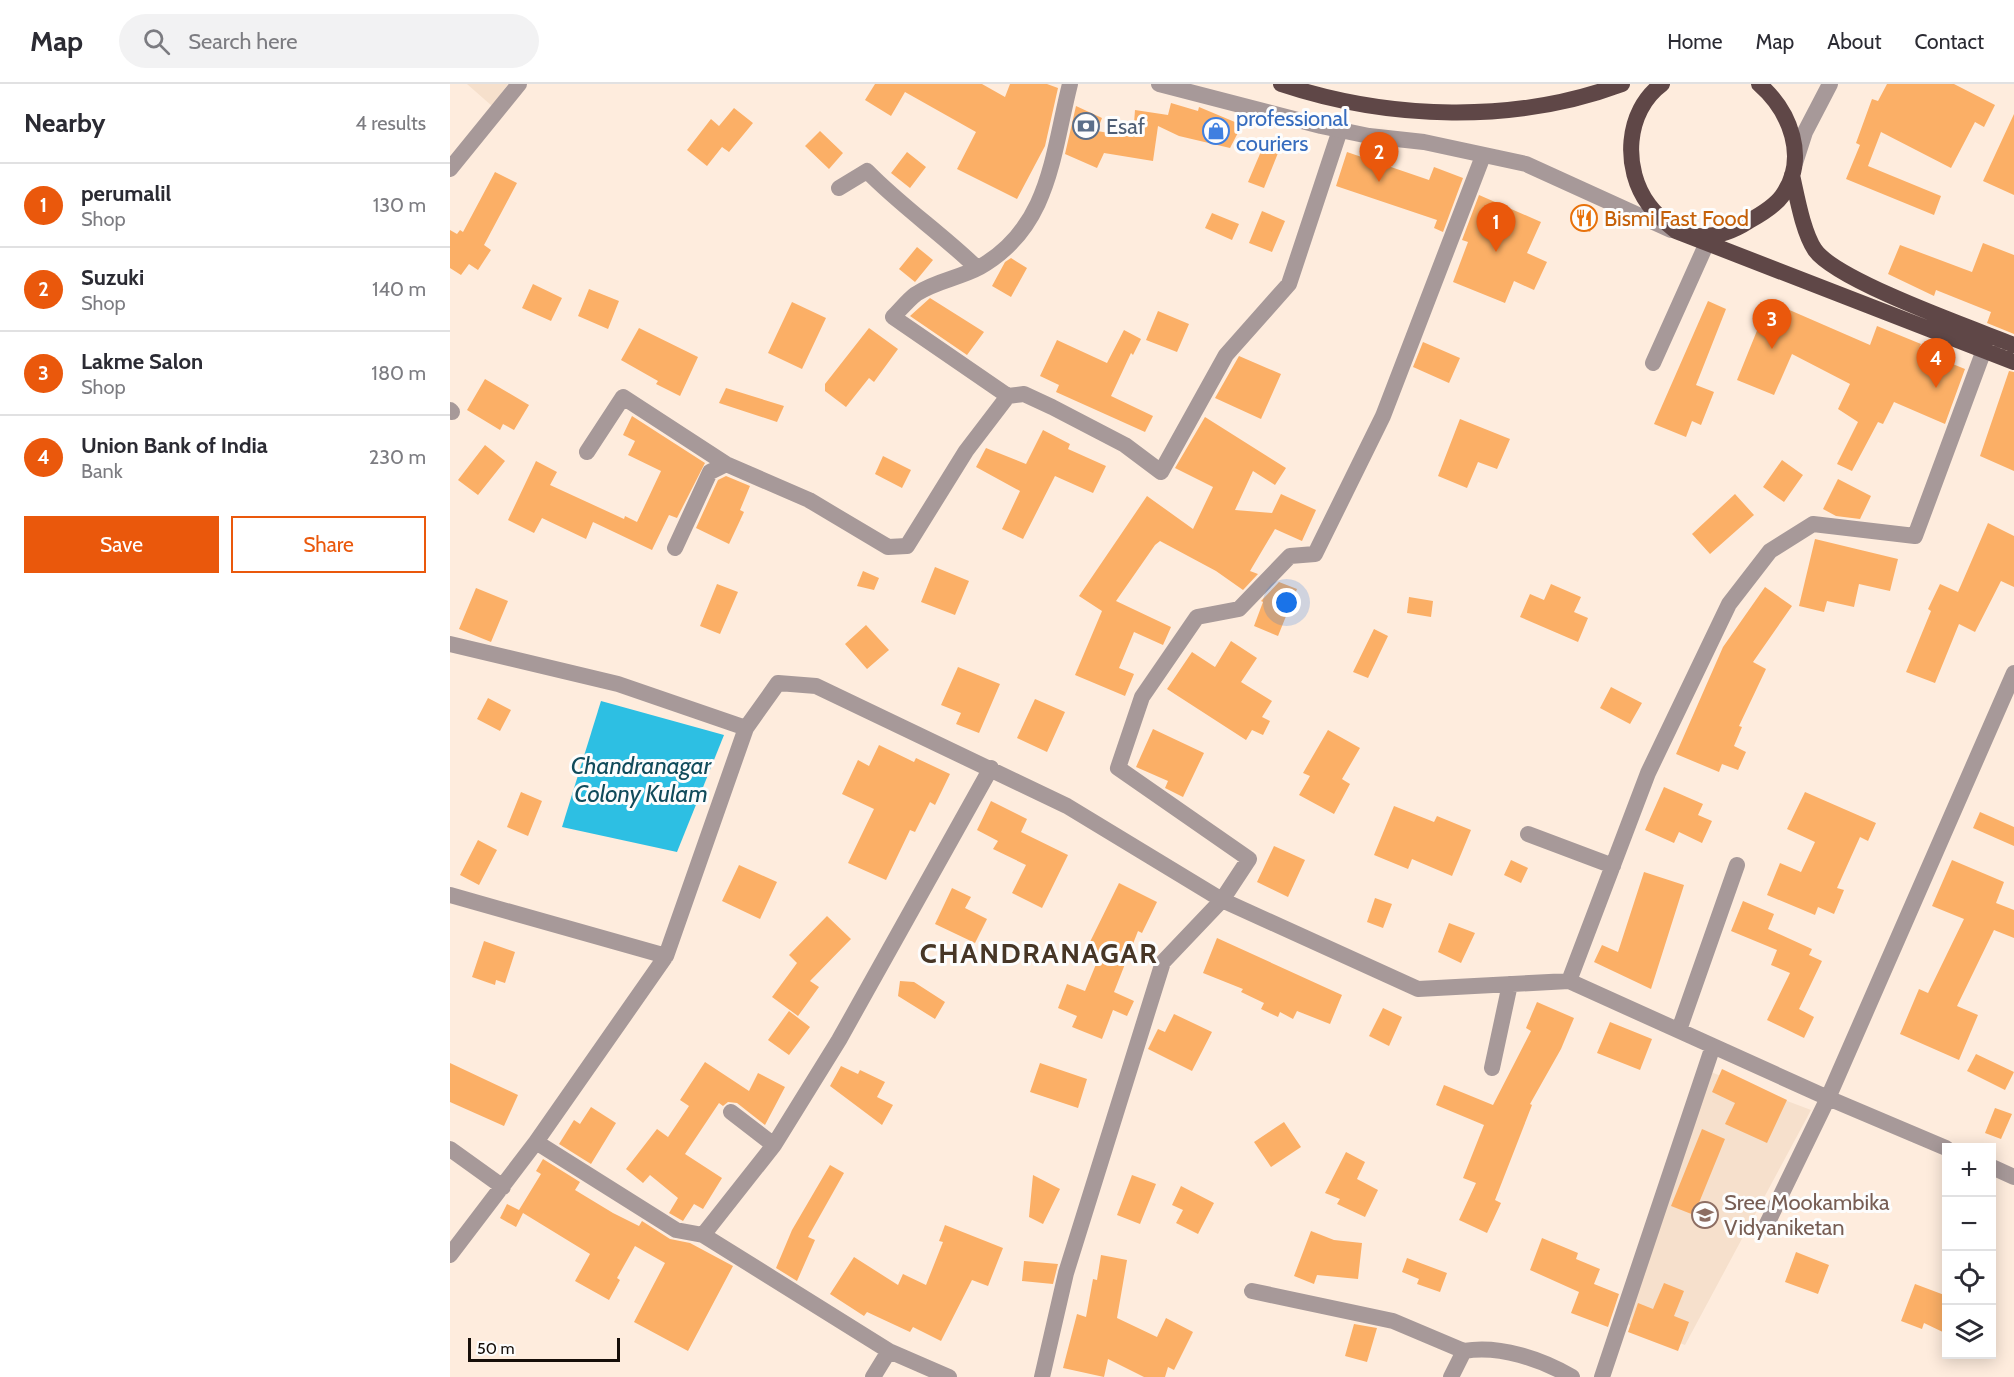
<!DOCTYPE html>
<meta charset="utf-8">
<style>
:root{--surface:#fff;--page:#f2f2f3;--text:#2b2b33;--muted:#7c7c81;--line:#e1e1e2;--accent:#ea580c}
body{margin:0;font-family:Cabin,sans-serif;background:var(--page);color:var(--text)}
.controls{position:absolute;right:18px;bottom:18px;display:grid;overflow:hidden;border-radius:0px;box-shadow:0 3px 15px #0003}
.controls button{width:54px;height:54px;display:grid;place-items:center;padding:0;border:0;border-bottom:2px solid var(--line);background:var(--surface);color:var(--text);font:30px sans-serif}
.scale{position:absolute;left:18px;bottom:15px;width:152px;box-sizing:border-box;padding-left:6px;border:3px solid #160e08;border-top:0;font-size:16px;line-height:21px;white-space:nowrap;color:#160e08;-webkit-text-stroke:4px #fdfdfd;paint-order:stroke}
.you{position:absolute;left:837px;top:519px;width:21px;height:21px;margin:-15px;border:4px solid #fff;border-radius:50%;background:#1a73e8;box-shadow:0 0 0 9px #1a73e833}
.badge{display:grid;place-items:center;width:39px;height:39px;border-radius:50%;background:var(--accent);color:#fff;font-size:20px;font-weight:700}
.pin{position:absolute;translate:-50% -50px;filter:drop-shadow(0 2px 3px #0008)}
.pin::after{content:'';position:absolute;top:32px;width:21px;height:18px;background:inherit;clip-path:polygon(0 0,100% 0,50% 100%)}
.list{margin:0;padding:0;list-style:none}
h2{display:flex;justify-content:space-between;align-items:center;height:78px;margin:0;padding:0 24px;font-size:26px}
h2 small{font-size:20px;font-weight:400;color:var(--muted)}
.list li{display:grid;grid-template-columns:39px 1fr auto;gap:18px;align-items:center;box-sizing:border-box;height:84px;padding:0 24px;border-top:2px solid var(--line)}
.list b{display:block;font-size:22px;white-space:nowrap}
.list p{margin:0;font-size:20px;white-space:nowrap;color:var(--muted)}
.list em{font-size:20px;font-style:normal;color:var(--muted)}
.actions{display:flex;gap:12px;padding:18px 24px}
.actions a{flex:1;padding:14px 0;border:2px solid var(--accent);border-radius:0px;text-align:center;font-size:21px;color:var(--accent)}
.actions .main{background:var(--accent);color:#fff}
.icon{flex:none;width:33px;height:33px;fill:none;stroke:currentColor;stroke-width:2;stroke-linecap:round;stroke-linejoin:round}
.map{position:relative;flex:none;width:1564px;height:1293px;overflow:hidden}
header{display:flex;align-items:center;gap:36px;box-sizing:border-box;height:84px;padding:0 30px;background:var(--surface);border-bottom:2px solid var(--line)}
header strong{font-size:28px}
nav{display:flex;gap:33px;margin-inline-start:auto;font-size:21px}
.search{width:420px;height:54px;background:var(--page);display:flex;align-items:center;gap:15px;box-sizing:border-box;padding:0 21px;border-radius:33px;color:var(--muted);font-size:22px}
main{display:flex}
aside{flex:1;background:var(--surface)}
.map>svg:first-child{display:block}
.built{fill:#f6e0cc}
.water{fill:#2dbfe3}
.building{fill:#fbaf66}
.lines{fill:none;stroke-linecap:round;stroke-linejoin:round}
.minor{stroke:#a79999;stroke-width:16}
.tertiary{stroke:#a79999;stroke-width:16}
.trunk{stroke:#5f4747;stroke-width:16}
.labels{text-anchor:middle;dominant-baseline:central;stroke-width:6;stroke-linejoin:round;paint-order:stroke}
.shop-label{font-size:22px;fill:#366cbe;stroke:#fdfdfd;text-anchor:start}
.service-label{font-size:22px;fill:#4e5e75;stroke:#fdfdfd;text-anchor:start}
.food-label{font-size:22px;fill:#c56008;stroke:#fdfdfd;text-anchor:start}
.education-label{font-size:22px;fill:#785e54;stroke:#fdfdfd;text-anchor:start}
.water-label{font-size:24px;font-style:italic;fill:#114b5b;stroke:#fdfdfd}
.district-label{font-size:28px;font-weight:bold;letter-spacing:1.5px;fill:#473626;stroke:#fdfdfd}
</style>
<header>
<strong>Map</strong>
<div class="search"><svg class="icon" aria-label="search" viewBox="0 0 24 24"><circle cx="10" cy="10" r="6"/><path d="M15 15l6 6"/></svg>Search here</div>
<nav><a>Home</a><a>Map</a><a>About</a><a>Contact</a></nav>
</header>
<main>
<aside>
<h2>Nearby<small>4 results</small></h2>
<ul class="list">
<li><span class="badge">1</span><div><b>perumalil</b><p>Shop</p></div><em>130 m</em></li>
<li><span class="badge">2</span><div><b>Suzuki</b><p>Shop</p></div><em>140 m</em></li>
<li><span class="badge">3</span><div><b>Lakme Salon</b><p>Shop</p></div><em>180 m</em></li>
<li><span class="badge">4</span><div><b>Union Bank of India</b><p>Bank</p></div><em>230 m</em></li>
</ul>
<div class="actions"><a class="main">Save</a><a>Share</a></div>
</aside>
<div class="map">
<svg width="1564" height="1293" viewBox="0 0 1564 1293">
<rect width="100%" height="100%" fill="#feecdd"/>
<path class="built" d="M17 0H58L42 22Z
M1258 987 1361 1026 1235 1261 1166 1236Z"/>
<path class="water" d="M151 617 274 651 227 768 112 743Z"/>
<path class="building" d="M425 0H532L555 13 560 0H597L608 4 595 62 567 115 507 85 526 48 455 8 441 32 415 16Z
M1437 0H1504L1545 21 1534 43 1525 38 1501 84 1431 48 1418 82 1491 112 1484 131 1396 95 1410 61 1406 59 1422 15 1428 17Z
M721 19 748 27 749 23 792 41 780 64 729 52 708 42 703 77 654 69 647 84 615 70 626 22 652 34 647 47 683 53 685 26 718 31Z
M284 24 303 39 279 68 272 63 257 82 237 66 261 35 269 42Z
M1564 30V111L1533 97Z
M370 47 393 69 379 85 355 62Z
M815 58 830 64 814 104 798 98Z
M457 68 476 83 460 104 441 89Z
M897 68 979 96 984 83 1013 94 993 148 984 144 987 136 886 102Z
M45 88 67 99 34 161 41 166 28 186 19 180 11 191 0 184V146L7 150 10 146 13 148Z
M1029 111 1091 138 1077 169 1097 178 1084 206 1064 197 1055 219 1003 198 1018 158 1012 156Z
M1127 123 1147 132 1140 148 1121 140Z
M812 127 835 137 822 168 799 159Z
M762 129 789 140 782 156 755 144Z
M1533 159 1564 171V250L1537 239 1541 228 1486 206 1484 212 1438 190 1450 161 1522 188Z
M467 163 483 176 465 198 449 185Z
M561 174 577 184 561 213 542 202 555 178Z
M83 200 112 214 101 237 72 224Z
M139 205 169 217 158 245 128 232Z
M480 214 534 248 517 271 460 232Z
M1258 217 1276 225 1246 301 1264 308 1251 341 1242 337 1236 353 1204 340Z
M1319 217 1420 261 1427 242 1471 260 1468 266 1515 285 1495 340 1444 318 1433 340 1428 338 1402 387 1387 380 1408 338 1388 325 1400 300 1342 270 1324 311 1287 296Z
M342 218 376 234 352 285 318 269Z
M708 227 739 240 727 268 696 256Z
M189 244 248 273 230 312 206 300 208 297 171 276Z
M419 244 448 265 424 298 419 294 396 323 375 307V300Z
M674 246 691 255 683 271 681 269 661 312 703 332 695 348 606 308 609 301 590 292 607 256 657 279Z
M973 258 1010 274 999 299 963 283Z
M789 272 831 290 811 335 765 314Z
M1559 287 1564 288V387L1530 372Z
M35 295 79 321 64 346 53 340 50 346 17 326Z
M276 304 334 322 327 338 269 319Z
M182 332 255 379 227 434 219 431 202 466 143 438 136 455 92 434 84 449 58 436 86 377 107 388 100 401 174 435 175 432 187 438 211 387 178 371 185 357 173 351Z
M755 333 836 384 825 401 803 387 785 426 822 429 831 410 866 426 852 457 825 445 800 487 808 490 793 506 766 487 710 457 705 461 666 517 721 543 713 561 684 548 669 584 684 590 675 612 625 591 652 527 629 512 697 412 743 445 763 403 725 384Z
M1010 335 1060 355 1047 385 1028 378 1017 404 988 392Z
M593 346 620 360 618 365 656 382 643 409 605 392 573 455 552 445 570 407 526 383 536 364 576 380Z
M35 361 55 377 28 411 8 396Z
M433 372 461 386 452 404 425 390Z
M1332 376 1353 391 1334 418 1313 403Z
M276 392 300 402 290 426 294 428 279 460 246 444 268 396Z
M1388 395 1421 412 1410 435 1386 432 1373 425Z
M1285 410 1304 431 1260 470 1242 450Z
M1538 439 1564 452V503L1551 497 1525 548 1509 540 1485 599 1456 588 1481 527 1478 525 1490 500 1508 508Z
M1365 455 1448 475 1440 507 1409 500 1404 523 1377 517 1374 528 1349 522Z
M485 483 519 497 505 531 471 518Z
M413 487 429 494 424 506 407 502Z
M829 498 847 505 828 552 804 542 813 518 811 517Z
M267 500 288 508 270 550 250 542Z
M1101 500 1131 513 1124 528 1138 534 1128 558 1070 533 1080 510 1094 516Z
M1315 503 1342 522 1303 578 1316 585 1289 642 1292 643 1284 662 1296 668 1288 686 1272 680 1269 688 1226 670 1273 563Z
M26 504 58 517 41 558 9 545Z
M959 513 983 517 981 533 957 529Z
M416 541 439 566 417 585 395 560Z
M924 545 938 552 918 594 903 588Z
M781 557 807 574 791 598 822 617 812 633 820 637 813 651 802 646 796 656 717 605 742 568 765 583Z
M508 583 550 600 529 649 506 640 511 629 491 621Z
M1161 603 1192 619 1180 640 1150 624Z
M38 614 61 626 50 647 27 635Z
M585 615 615 628 597 668 567 654Z
M703 645 754 669 733 713 715 704 718 697 686 683Z
M878 646 910 664 892 695 900 700 884 730 849 711 860 692 853 689Z
M429 661 464 678 466 674 500 690 485 721 480 718 465 748 460 746 436 796 398 779 424 725 392 710 408 676 419 682Z
M1214 703 1253 720 1248 731 1262 737 1252 759 1229 748 1224 759 1195 746Z
M71 708 92 717 78 752 57 743Z
M1355 708 1426 739 1418 757 1410 753 1387 804 1394 806 1384 830 1368 823 1365 831 1317 811 1330 779 1351 788 1365 758 1337 745Z
M541 717 577 735 571 748 618 771 592 824 562 809 576 781 543 765 548 757 527 746Z
M944 722 984 738 987 732 1021 746 1002 792 962 775 958 785 924 771Z
M1530 728 1564 743V762L1523 744Z
M28 756 47 766 29 801 10 791Z
M824 762 855 776 838 813 807 798Z
M1061 776 1078 784 1071 799 1054 791Z
M1502 776 1554 798 1546 819 1564 826V854L1544 846 1507 922 1528 931 1509 976 1450 950 1469 905 1478 909 1514 835 1482 822Z
M289 781 327 798 310 835 272 817Z
M1194 788 1234 801 1201 905 1144 878 1152 861 1168 868Z
M669 799 707 818 692 849 688 847 664 908 684 917 677 932 663 926 652 955 622 943 627 932 608 924 617 900 635 907 649 873 635 868Z
M502 804 521 813 515 824 537 835 525 859 485 840Z
M925 814 942 820 933 844 917 838Z
M1293 817 1324 830 1318 845 1362 865 1359 871 1372 877 1349 925 1364 933 1354 954 1317 936 1340 889 1321 881 1327 866 1281 847Z
M377 832 401 855 360 897 369 903 348 932 322 913 347 879 339 871Z
M999 839 1025 849 1011 879 988 868Z
M767 854 892 911 880 940 847 927 843 935 830 928 828 933 811 925 814 919 791 908 793 905 753 889Z
M34 857 65 868 55 899 46 896 45 901 22 893Z
M450 897 464 898 495 918 485 935 448 912Z
M1087 918 1124 934 1111 965 1080 1020 1082 1021 1045 1116 1051 1119 1037 1149 1009 1136 1026 1099 1013 1094 1034 1041 986 1021 994 1001 1043 1021 1081 947 1076 944Z
M933 924 952 933 939 962 919 952Z
M339 927 360 943 339 971 318 956Z
M724 930 762 948 742 987 698 965 708 945 715 948Z
M1160 938 1202 955 1190 986 1147 969Z
M1526 970 1564 988 1555 1006 1517 987Z
M255 978 299 1007 308 989 335 1003 315 1041 287 1019 278 1018 273 1022 269 1019 235 1070 272 1094 253 1125 244 1120 233 1137 219 1129 228 1114 200 1091 193 1099 176 1085 207 1045 218 1053 239 1022 230 1016Z
M0 979 68 1011 54 1042 0 1018Z
M590 979 637 995 628 1024 580 1008Z
M391 982 408 990 410 986 435 998 427 1013 443 1021 432 1041 380 1002Z
M1272 985 1337 1016 1317 1059 1275 1040 1285 1019 1262 1008Z
M141 1023 166 1039 141 1080 109 1060 124 1036 130 1040Z
M1545 1024 1562 1030 1551 1055 1535 1049Z
M834 1038 851 1063 821 1083 804 1058Z
M1252 1045 1275 1055 1244 1131 1221 1122Z
M896 1068 915 1078 907 1095 928 1106 915 1133 887 1120 890 1115 875 1109Z
M93 1075 130 1098 125 1106 163 1129 189 1142 192 1137 220 1155 240 1159 283 1182 238 1267 184 1238 215 1179 185 1162 167 1194 170 1196 159 1216 125 1197 140 1170 73 1129 66 1143 50 1134 57 1120 69 1126 91 1090 86 1087Z
M380 1081 394 1089 358 1153 365 1156 347 1197 326 1184 342 1146Z
M583 1091 610 1105 593 1140 579 1133Z
M682 1091 706 1100 690 1140 667 1131Z
M731 1102 764 1119 748 1150 726 1139 733 1126 722 1121Z
M495 1141 553 1164 538 1202 522 1196 491 1257 463 1243 460 1248 417 1228 414 1232 380 1210 404 1173 448 1201 453 1190 476 1201 493 1158 489 1157Z
M861 1147 884 1156 912 1159 908 1195 867 1191 864 1200 844 1192Z
M1092 1154 1128 1169 1126 1175 1150 1185 1144 1200 1169 1210 1158 1243 1121 1229 1129 1208 1080 1186Z
M1346 1168 1379 1181 1368 1210 1335 1198Z
M651 1171 677 1176 667 1234 707 1253 716 1234 743 1248 724 1286 718 1283 715 1293H694L658 1275 654 1293 613 1284 627 1230 636 1233 643 1195 647 1196Z
M957 1174 997 1189 990 1208 967 1200 969 1195 952 1188Z
M574 1177 608 1180 603 1200 572 1197Z
M1214 1199 1234 1207 1224 1232 1239 1238 1228 1267 1178 1248 1188 1219 1203 1225Z
M1465 1200 1497 1212V1250L1474 1239 1472 1245 1451 1237Z
M904 1240 927 1244 917 1278 895 1272Z"/>
<g class="lines">
<path class="minor" d="M0 85 69 0
M389 104 417 87C451 122 492 150 527 184
M1203 279 1256 161
M558 312 443 233C451 225 458 216 466 210 485 197 510 194 530 183 600 143 602 71 620 0
M0 326 2 328
M137 368 173 313 276 380
M225 464 260 388 276 380 359 416 438 463 457 462 516 367 558 312 574 310 602 323 675 361 711 388 776 271 839 200 890 46
M0 560 168 600 296 644
M1078 750 1163 782
M0 811 216 872 296 644 328 599 366 602 617 722 772 816 968 905 1119 897 1378 1014 1315 1144
M1119 897 1198 689 1279 520 1320 467 1363 440 1465 452 1534 266
M1229 946 1287 781
M1042 984 1060 900
M281 1028 324 1061 253 1151 439 1267 499 1293
M86 1058 226 1146 253 1151
M324 1061 389 956 541 684
M1496 1064 1378 1014 1564 589
M0 1065 53 1103
M1542 1083 1564 1093
M0 1171 86 1058 216 872
M802 1207 943 1237 1014 1267
M423 1293 439 1267
M592 1293 616 1189 713 878 772 816 799 775 668 684 692 613 747 533 789 525 840 472 865 470 933 332 1033 72
M1001 1293 1014 1267C1050 1261 1091 1275 1122 1293
M1152 1293 1263 962"/>
<path class="tertiary" d="M709 0 871 42 919 52 974 58 1076 80 1221 146
M1345 79 1355 48 1380 0"/>
<path class="trunk" d="M831 0C939 36 1065 40 1172 0
M1212 0C1175 27 1172 85 1199 121 1207 132 1216 139 1226 147L1564 278
M1342 91C1347 113 1353 148 1365 166 1387 197 1524 245 1564 261
M1241 151C1262 155 1282 148 1299 137 1310 131 1324 123 1332 112 1359 74 1340 27 1309 0"/>
</g>
<defs>
<symbol id="bank-ring" viewBox="-11 -11 22 22"><circle r="9.5" fill="#fdfdfd" stroke="#5c6f8a" stroke-width="1.5"/><path d="M-6-4H6V4H-6ZM0-2.3a2.3 2.3 0 1 0 0 4.6a2.3 2.3 0 1 0 0-4.6Z" fill="#5c6f8a"/></symbol>
<symbol id="shop-ring" viewBox="-11 -11 22 22"><circle r="9.5" fill="#fdfdfd" stroke="#3f7fe0" stroke-width="1.5"/><path d="M-5-2.5h2.3a2.7 3.5 0 0 1 5.4 0H5L5.5 6h-11ZM-1.5-2.5h3a1.5 2.3 0 0 0-3 0Z" fill="#3f7fe0"/></symbol>
<symbol id="restaurant-ring" viewBox="-11 -11 22 22"><circle r="9.5" fill="#fdfdfd" stroke="#e8710a" stroke-width="1.5"/><path d="M-5-6h1v4h1v-4h1v4h1v-4h1v5L-1.5 .5V6h-2V.5L-5-1ZM5-6V6H3V1.5H1.5Q1.5-4 5-6Z" fill="#e8710a"/></symbol>
<symbol id="school-ring" viewBox="-11 -11 22 22"><circle r="9.5" fill="#fdfdfd" stroke="#8d6e63" stroke-width="1.5"/><path d="M0-5L7-2L0 1L-7-2ZM-4 1L0 2.5L4 1V4Q0 6-4 4Z" fill="#8d6e63"/></symbol>
</defs>
<g fill-rule="evenodd">
<use href="#bank-ring" x="621" y="27" width="30" height="30"/>
<use href="#shop-ring" x="751" y="32" width="30" height="30"/>
<use href="#restaurant-ring" x="1119" y="119" width="30" height="30"/>
<use href="#school-ring" x="1240" y="1116" width="30" height="30"/>
</g>
<g class="labels">
<g class="shop-label">
<text x="786" y="34">professional<tspan x="786" dy="25">couriers</tspan></text>
</g>
<g class="service-label">
<text x="656" y="42">Esaf</text>
</g>
<g class="food-label">
<text x="1154" y="134">Bismi Fast Food</text>
</g>
<g class="education-label">
<text x="1274" y="1118">Sree Mookambika<tspan x="1274" dy="25">Vidyaniketan</tspan></text>
</g>
<g class="water-label">
<text x="191" y="681">Chandranagar<tspan x="191" dy="28">Colony Kulam</tspan></text>
</g>
<g class="district-label">
<text x="589" y="869">CHANDRANAGAR</text>
</g>
</g>
</svg>
<div class="controls">
<button>+</button>
<button>−</button>
<button><svg class="icon" aria-label="locate" viewBox="0 0 24 24"><circle cx="12" cy="12" r="6"/><path d="M12 2v4M12 18v4M2 12h4M18 12h4"/></svg></button>
<button><svg class="icon" aria-label="layers" viewBox="0 0 24 24"><path d="M12 4l9 5-9 5-9-5zM3 14l9 5 9-5"/></svg></button>
</div>
<div class="scale">50 m</div>
<div class="you"></div>
<div class="pin badge" style="left:1046px;top:168px">1</div>
<div class="pin badge" style="left:929px;top:98px">2</div>
<div class="pin badge" style="left:1322px;top:265px">3</div>
<div class="pin badge" style="left:1486px;top:304px">4</div>
</div>
</main>
